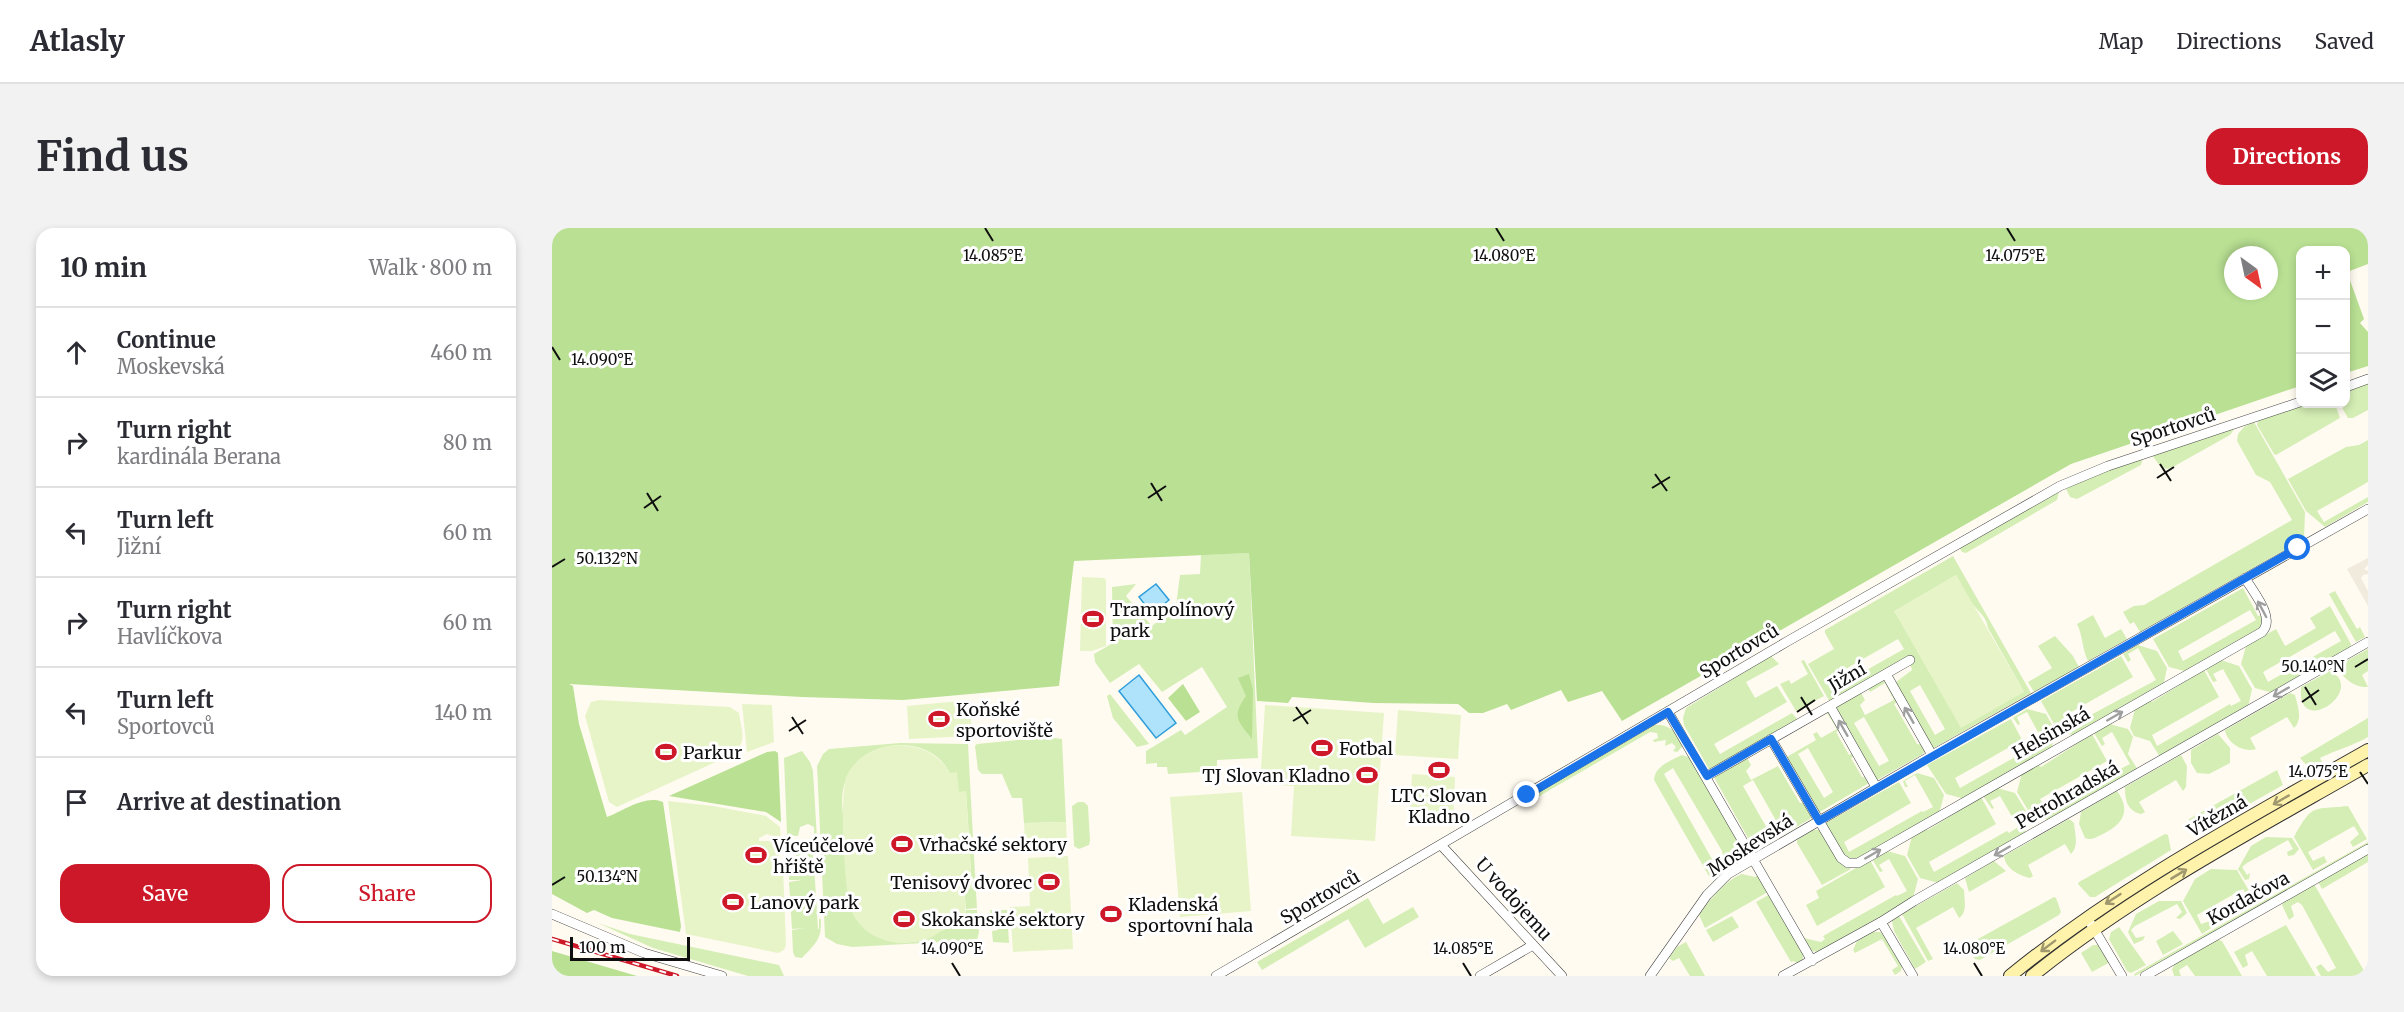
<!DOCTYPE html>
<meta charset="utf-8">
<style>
:root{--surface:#fff;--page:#f2f2f3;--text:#2b2b33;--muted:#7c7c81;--line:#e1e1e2;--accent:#cd1829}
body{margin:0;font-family:Merriweather,serif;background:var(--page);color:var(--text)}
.controls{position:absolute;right:18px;top:18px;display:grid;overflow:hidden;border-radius:12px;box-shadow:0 3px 9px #0003}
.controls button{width:54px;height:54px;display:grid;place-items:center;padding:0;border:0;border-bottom:2px solid var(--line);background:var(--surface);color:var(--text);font:30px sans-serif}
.compass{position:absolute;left:1672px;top:18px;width:54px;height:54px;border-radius:50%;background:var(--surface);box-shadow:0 3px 9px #0003;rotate:147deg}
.scale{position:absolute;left:18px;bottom:15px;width:120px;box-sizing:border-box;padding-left:6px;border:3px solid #0f0f0f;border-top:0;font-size:16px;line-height:21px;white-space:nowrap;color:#0f0f0f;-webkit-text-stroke:4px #fff;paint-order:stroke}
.stop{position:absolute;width:18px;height:18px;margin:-14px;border:4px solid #1a73e8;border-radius:50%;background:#fff}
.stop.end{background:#1a73e8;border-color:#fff;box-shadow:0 2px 6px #0008}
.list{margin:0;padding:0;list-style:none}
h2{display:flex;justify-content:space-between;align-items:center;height:78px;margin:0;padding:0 24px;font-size:26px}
h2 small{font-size:20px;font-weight:400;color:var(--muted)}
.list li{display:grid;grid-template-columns:39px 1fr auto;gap:18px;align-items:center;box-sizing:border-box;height:90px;padding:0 24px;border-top:2px solid var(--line)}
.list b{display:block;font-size:22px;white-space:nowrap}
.list p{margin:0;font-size:20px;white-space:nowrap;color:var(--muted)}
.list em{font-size:20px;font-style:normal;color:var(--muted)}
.actions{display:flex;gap:12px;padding:18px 24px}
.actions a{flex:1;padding:14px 0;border:2px solid var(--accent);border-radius:18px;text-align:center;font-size:21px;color:var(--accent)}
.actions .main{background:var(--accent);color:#fff}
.icon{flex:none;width:33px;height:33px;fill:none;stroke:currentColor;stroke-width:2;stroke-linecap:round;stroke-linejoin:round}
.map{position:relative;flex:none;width:1816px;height:748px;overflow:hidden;border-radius:18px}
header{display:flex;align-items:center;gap:36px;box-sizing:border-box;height:84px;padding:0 30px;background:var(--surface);border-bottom:2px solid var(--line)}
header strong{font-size:28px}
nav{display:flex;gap:33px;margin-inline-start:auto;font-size:21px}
.intro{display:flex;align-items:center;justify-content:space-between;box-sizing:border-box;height:144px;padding:0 36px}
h1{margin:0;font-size:42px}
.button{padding:15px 27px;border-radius:18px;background:var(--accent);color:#fff;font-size:21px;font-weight:700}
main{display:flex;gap:36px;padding:0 36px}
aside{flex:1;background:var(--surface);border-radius:18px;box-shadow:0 3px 9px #0003}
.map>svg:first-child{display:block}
.green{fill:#d5eeb5;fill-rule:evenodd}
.forest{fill:#b9e093;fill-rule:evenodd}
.pitch{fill:#e7f4c8}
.plaza{fill:#f1ebde}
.water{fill:#afe3fc;stroke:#2f9edb;stroke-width:1.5}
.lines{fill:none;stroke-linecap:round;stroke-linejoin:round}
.minor-casing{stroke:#424242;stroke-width:10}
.secondary-casing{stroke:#313131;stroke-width:14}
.minor{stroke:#fff;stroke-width:9}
.secondary{stroke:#fff2ab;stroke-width:12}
.rail-casing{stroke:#cd1829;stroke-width:4.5}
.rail{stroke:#fff;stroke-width:2;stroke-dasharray:7;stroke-linecap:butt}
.oneway{stroke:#9f9f9f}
.oneway2{stroke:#9f976d}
.route{stroke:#1a73e8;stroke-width:8}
.ticks{fill:none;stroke:#0f0f0f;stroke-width:2}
.labels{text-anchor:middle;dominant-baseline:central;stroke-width:6;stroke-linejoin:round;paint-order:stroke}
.street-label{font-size:18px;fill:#0f0f0f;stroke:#fff}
.poi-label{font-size:18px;fill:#0f0f0f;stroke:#fff;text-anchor:start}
.ticks-label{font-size:15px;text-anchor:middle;fill:#0f0f0f;stroke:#fff;stroke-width:6;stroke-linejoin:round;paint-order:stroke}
</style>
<header>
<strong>Atlasly</strong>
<nav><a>Map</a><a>Directions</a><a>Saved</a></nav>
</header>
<div class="intro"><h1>Find us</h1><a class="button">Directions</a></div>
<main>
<aside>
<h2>10 min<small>Walk · 800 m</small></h2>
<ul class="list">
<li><svg class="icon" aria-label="ahead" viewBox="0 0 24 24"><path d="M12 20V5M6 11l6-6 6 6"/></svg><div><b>Continue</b><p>Moskevská</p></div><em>460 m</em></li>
<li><svg class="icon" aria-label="right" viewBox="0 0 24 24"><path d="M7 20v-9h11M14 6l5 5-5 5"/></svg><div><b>Turn right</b><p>kardinála Berana</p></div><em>80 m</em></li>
<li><svg class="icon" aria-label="left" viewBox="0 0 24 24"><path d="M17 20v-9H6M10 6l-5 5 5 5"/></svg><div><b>Turn left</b><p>Jižní</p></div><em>60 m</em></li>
<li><svg class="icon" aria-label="right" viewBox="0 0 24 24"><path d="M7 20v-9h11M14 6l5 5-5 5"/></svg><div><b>Turn right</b><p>Havlíčkova</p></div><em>60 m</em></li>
<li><svg class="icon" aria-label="left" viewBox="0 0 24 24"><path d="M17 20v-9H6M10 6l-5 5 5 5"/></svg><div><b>Turn left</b><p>Sportovců</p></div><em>140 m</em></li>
<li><svg class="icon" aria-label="arrive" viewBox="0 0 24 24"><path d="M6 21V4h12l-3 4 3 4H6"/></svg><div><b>Arrive at destination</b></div></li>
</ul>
<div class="actions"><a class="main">Save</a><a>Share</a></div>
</aside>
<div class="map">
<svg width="1816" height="748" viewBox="0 0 1816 748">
<rect width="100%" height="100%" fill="#fffbf0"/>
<path class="green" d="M1816 155V182L1801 190H1796L1788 176H1794V163Z
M1756 176H1783L1788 190 1724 227 1722 226 1705 197 1706 192Z
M1702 194 1753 284 1752 311 1588 404 1582 394 1578 396 1571 384 1582 378 1592 377 1740 292 1718 254 1704 247 1685 213 1686 206 1692 199Z
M1683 200 1678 207 1619 240C1609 243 1606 235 1600 227Z
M1816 212V254L1765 283 1772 294 1816 269V274L1773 299 1754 283 1736 251 1794 219 1807 217Z
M1591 230 1589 237 1525 271 1518 269 1514 261 1537 249Z
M1507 264 1505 272 1414 325 1410 324 1407 319Z
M697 325 706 530 665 532V543L616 546 615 539H605V535L594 536V523L629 502 633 507 675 479 650 439 610 464 587 436 558 455 543 434 542 426 561 415 560 359 584 356 574 368 600 398 624 378 628 347 648 346 649 327Z
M1401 328 1479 465 1380 521 1344 454 1360 442 1357 431 1278 474 1256 436 1282 421 1273 405V402ZM1404 347C1410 357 1415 371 1423 379 1429 386 1434 389 1436 400L1472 464 1342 384ZM1346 411 1352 421 1279 462 1274 452ZM1368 457 1393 501 1383 507 1358 463Z
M1691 360 1706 388 1712 387V399L1636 444 1617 439 1601 411ZM1698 382 1704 392 1631 433 1626 423Z
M1783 363 1805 401 1808 399 1813 409 1804 414 1777 366Z
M1778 378 1799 416 1798 421 1721 465 1703 460 1689 436 1694 418 1724 401 1733 418 1764 400 1758 390ZM1783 403 1789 413 1716 454 1711 444Z
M1541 387 1553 410 1569 401 1575 411 1536 433C1530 421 1531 408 1525 396Z
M1503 408 1521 428 1527 439 1482 464 1476 454 1500 440 1486 418Z
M1586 417 1605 423 1615 440 1611 459 1524 508 1506 503 1489 473 1569 428 1581 449 1514 487 1520 497 1604 452 1586 420 1576 426 1579 432 1576 434 1571 426Z
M1816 421V443L1810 447 1816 459C1803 460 1790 450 1785 438Z
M1219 428 1227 436 1194 454 1203 470 1225 458 1235 474 1162 516 1168 526 1240 485 1247 493 1161 542 1157 541 1132 497 1131 490 1134 480Z
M1252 432 1272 468 1244 483 1228 456 1237 452 1239 456 1256 446 1249 433Z
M1669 432 1687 438 1700 461 1696 479 1608 529 1598 513 1582 508 1578 500 1583 481 1598 473 1600 474 1652 442 1667 469 1600 507 1605 518 1678 476 1679 478 1689 473 1671 441 1661 446 1665 453 1661 454 1654 441Z
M1778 443C1816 462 1744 512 1749 459Z
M1331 452 1347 473 1342 476 1365 516 1372 517 1374 521 1371 526 1325 552 1283 483 1284 476 1308 463 1313 472 1308 477 1313 487 1342 472 1333 455 1318 464 1315 458ZM1312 489 1337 533 1327 538 1302 495Z
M1738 465 1743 467C1746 479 1751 491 1742 500L1735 489 1698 510 1704 521C1691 525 1675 515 1673 502Z
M558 466 597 516 585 519 561 490 555 468Z
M1475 481 1494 486 1504 504 1499 522 1413 571 1394 566 1375 537 1459 491 1470 512 1403 550 1408 560 1481 519 1483 521 1492 515 1475 484 1465 489 1468 496 1466 497 1461 490Z
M1269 484H1277L1289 501 1284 504 1297 527 1302 525 1304 527 1299 530 1310 549 1317 550V555L1266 585 1233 530 1264 512 1261 506 1265 504 1269 510 1285 501 1275 485 1260 493 1262 489ZM1256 520 1281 564 1272 570 1246 526Z
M1816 490V509C1800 518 1784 522 1768 530L1770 534 1758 541 1748 530Z
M1557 496 1576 501 1581 509 1576 526 1586 542 1497 592 1479 587 1465 564 1470 545 1486 537 1489 539 1540 506 1555 533 1488 571 1494 581 1567 540 1568 541 1578 536 1560 504 1550 510 1553 516 1550 518 1542 505Z
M1102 497C1119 496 1124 504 1131 518L1125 524 1121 523 1124 519 1120 515 1113 518 1114 512 1102 514 1101 512 1106 510 1105 505 1098 504 984 570 986 564Z
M1666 506 1678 520V535L1657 546 1645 545 1639 535V522Z
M495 509 510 511 514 594 472 595 470 570H460L450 546H430L426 542 423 518 425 516Z
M348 515 416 516 421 609H417L414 564H407C401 551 396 538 385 529 357 506 304 517 293 554 288 568 291 585 292 599 294 624 295 648 297 673 307 706 337 721 370 712 378 710 384 705 391 702 397 699 408 700 414 700V682H425L427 704 425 712 300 719 285 716 273 709 265 538 271 526 277 521Z
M250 523 258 534 261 543 265 611 262 610V599L256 596 248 599 246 608 235 607 232 530Z
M1130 527 1139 530 1191 622 1189 634 1162 651 1158 650 1102 552C1103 538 1118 533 1130 527ZM1121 540 1170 623 1171 628 1161 633 1112 546Z
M1629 527 1635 538 1634 559 1631 563 1624 552 1587 574 1593 584 1589 586C1575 583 1573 572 1573 559Z
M1194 528 1199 537 1194 543 1199 552 1226 538 1248 575H1254L1260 588 1258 591 1204 622 1201 619 1163 551V548ZM1201 552 1226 596 1216 602 1191 558Z
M1725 542 1731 557 1648 604 1637 593V591Z
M1365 545 1382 550 1392 567 1387 586 1305 632 1296 633 1274 598V595L1347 554 1359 575 1292 614 1297 624 1370 583 1371 584 1381 579 1363 547 1353 553 1356 559H1353L1351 553Z
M1445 560 1463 565 1477 588 1472 607 1387 655 1368 650 1355 627 1360 608 1373 601 1376 602 1429 569 1444 596 1377 634 1382 644 1455 603 1457 605 1466 599 1448 568 1438 573 1442 580 1440 581 1431 568Z
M1565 563C1580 584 1570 596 1551 606 1544 609 1540 613 1533 610L1527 596 1529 584Z
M526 574H532L536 578 538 613 537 617 527 621 522 618 520 578Z
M1796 578 1815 611 1801 619 1798 614 1807 606 1802 598 1756 624 1761 633 1772 628 1775 634 1761 642 1742 609C1761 575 1760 582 1796 578Z
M1517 591 1522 595C1523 606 1527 618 1519 626L1513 616 1476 637 1481 648 1478 650C1466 647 1453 640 1452 628Z
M1261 602H1267L1269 604 1287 634 1299 641 1270 657 1245 615V612Z
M1613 606 1616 607 1619 622 1543 669H1538L1526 656 1527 654Z
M1714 609 1740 610 1747 621 1742 627 1736 628 1735 624 1741 621 1736 612 1695 635 1690 639 1695 647 1698 645 1697 651 1693 652 1686 641 1699 618Z
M417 611H421L425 680 414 681 412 661 420 660Z
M249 613 253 617 265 613V620L261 621V631H266V643H264L263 636H262L266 701H267V691H269C270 712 263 716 250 730L243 729 241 724 240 702 253 700 240 701 238 671 251 669H238L237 654 250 652H237V647L247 646 237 645 236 629 244 628V626H236V615Z
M1816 614V617L1583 748 1582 746Z
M1335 623 1353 628 1366 651 1361 670 1266 724 1260 723 1252 710 1269 714 1273 711 1271 708 1344 667 1345 668 1355 663 1337 631 1327 637 1331 643 1328 644 1320 631Z
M1816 625V634L1770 661 1766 654Z
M1318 632 1333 659 1265 698 1254 677 1267 670 1264 663Z
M1442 633 1454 643 1417 664 1413 650Z
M1659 641 1685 642 1704 675 1689 683 1686 677 1696 670 1691 661 1645 687 1649 696 1661 692 1664 697 1650 706 1631 673 1643 651Z
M1190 646 1203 649 1206 647 1216 664 1153 700 1147 687C1159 671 1172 653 1190 646Z
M1405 655 1412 662C1412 671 1416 684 1407 690L1401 679 1364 700 1381 731 1376 733 1350 686Z
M1762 656 1815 748H1769L1764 739 1769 736 1776 744 1784 740 1750 677 1746 674 1739 678 1742 688 1737 692 1730 677 1732 673Z
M1218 666 1251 726V731L1245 736 1242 733 1239 734 1204 674Z
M1502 669 1504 670 1509 684 1507 687 1428 732 1423 731 1414 720 1415 717Z
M816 670 831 696 861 679 867 689 813 720 796 691 710 742 705 734Z
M1607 673H1629L1635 685 1628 691 1624 690 1630 684 1625 676 1583 698 1579 702 1584 710 1593 708 1591 712 1582 716 1576 704 1584 686Z
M438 682H455L457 715 441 714 440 703 446 702V697H439Z
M1180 688 1187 699 1161 714 1154 702Z
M1347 688 1374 734 1363 741 1342 703 1340 693Z
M46 695 78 706 227 737 232 748H196L101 720Z
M1734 697 1764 748H1715L1700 723 1693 727 1696 737 1691 740 1682 724Z
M1567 699 1594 737 1579 745 1575 743 1557 711 1559 704Z
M1621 703 1631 716 1611 727 1604 713Z
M1321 704H1328L1332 707 1350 738 1349 743 1343 747 1340 742 1346 738 1330 711 1303 725 1301 722 1305 713Z
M1664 711 1670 713 1690 748H1643L1635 737 1627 742 1629 748H1622L1620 741 1624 735Z
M1134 714 1153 748H1138L1127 730 1121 733 1117 730 1125 719Z
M1541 717H1547L1558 734 1540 744 1529 725Z"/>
<path class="forest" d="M0 0H1816V36L1795 44 1812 91 1808 95 1816 104V138L1794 145V22H1748V158L1519 236 1070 493 1050 463 1016 474 1009 462 959 482 955 476 931 485H917L906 476 821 475 740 469 736 475 705 473 697 325 522 333 507 458 351 472 250 469 17 456 21 458 27 496 55 589C71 583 94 566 111 574L129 698 128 704 60 690 42 682 35 685 0 666ZM1681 27H1717V63H1681Z
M697 446 701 462 700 511C686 493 679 489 694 468L686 450Z
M631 456 648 484 634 493 616 470Z
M223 523 226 525 229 594 214 584 117 568 215 524Z
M0 723 85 748H0Z"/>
<path class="pitch" d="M1404 347 1472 464 1409 500 1342 383Z
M530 349 552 350 554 352V418L540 423H528Z
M47 472 178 479 187 485C190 505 196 514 179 527L65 579 57 574 33 488 39 474Z
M418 472 420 508 357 511 355 478Z
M190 476 220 477 222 514 195 524Z
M713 477 832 485 823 613 739 608 742 558 708 556Z
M846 482 909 487 906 531 843 527Z
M344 517C367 517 386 525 398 545L405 544 407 564 414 563 420 660 412 661 415 700C408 700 398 699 392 701 388 703 384 707 380 709 365 715 346 717 330 711 317 707 306 697 300 684 292 666 287 564 295 547 305 528 324 519 344 517Z
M860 546 903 549 901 595 858 591Z
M690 564 699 683 628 689 618 569Z
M116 573 161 578 214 588 228 599 229 611 215 606 207 610V613H226L227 639 231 640 234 717 232 722 226 725 134 706Z
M514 594 515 615 473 617 472 595Z
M516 628 521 721 461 724 458 679 478 678 476 630Z"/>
<path class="plaza" d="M1816 330V337L1812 341 1816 343V346L1811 347 1809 350 1816 363V378L1795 341Z"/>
<path class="water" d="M604 356 617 372 600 386 587 369Z
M587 447 624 495 604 510 567 463Z"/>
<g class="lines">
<defs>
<path id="minor" d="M1794 159 1816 151
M1334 446 1380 527
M1278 478 1324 559
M1116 484 1260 733
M1219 511 1289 630 1296 635H1306L1710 404C1724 390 1701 364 1693 350
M1155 548 1358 432
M889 617 1010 748
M0 686 92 725 170 748
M1329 694 1361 748
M1539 696 1570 748
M664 748 1236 413 1508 258 1556 238 1748 174
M928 748 981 717
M1098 748 1155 667 1176 646 1375 530 1816 281
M1231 748 1329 694 1362 673 1816 414
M1593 748 1816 621"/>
<path id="secondary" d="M1458 748C1568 658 1693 592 1816 522
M1480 748C1583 665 1701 603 1816 537"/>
</defs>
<use href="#minor" class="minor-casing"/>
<use href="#secondary" class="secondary-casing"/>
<use href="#minor" class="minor"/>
<use href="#secondary" class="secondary"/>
<defs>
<path id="rail" d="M0 711 125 748"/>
</defs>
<use href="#rail" class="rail-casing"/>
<use href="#rail" class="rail"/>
</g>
<defs><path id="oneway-shaft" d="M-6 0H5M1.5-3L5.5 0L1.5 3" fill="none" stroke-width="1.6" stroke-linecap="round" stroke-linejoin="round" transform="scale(1.5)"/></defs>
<g class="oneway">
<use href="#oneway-shaft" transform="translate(1710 381) rotate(-118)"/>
<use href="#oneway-shaft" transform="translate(1729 464) rotate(150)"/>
<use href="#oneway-shaft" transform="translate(1357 487) rotate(-120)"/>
<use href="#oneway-shaft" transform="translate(1563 488) rotate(-30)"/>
<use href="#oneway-shaft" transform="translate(1291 500) rotate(-120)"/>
<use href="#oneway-shaft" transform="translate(1450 623) rotate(150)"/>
<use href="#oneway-shaft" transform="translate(1321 626) rotate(-30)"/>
</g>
<g class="oneway2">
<use href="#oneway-shaft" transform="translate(1729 572) rotate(150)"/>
<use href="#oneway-shaft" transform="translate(1627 646) rotate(-31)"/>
<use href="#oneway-shaft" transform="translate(1561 671) rotate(147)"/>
<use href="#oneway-shaft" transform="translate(1496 718) rotate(143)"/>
</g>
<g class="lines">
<path class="route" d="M975 567 1116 484 1155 548 1219 511 1267 593 1746 320"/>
</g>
<path class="ticks" d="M433 0 441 13M944 0 952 13M1455 0 1463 13M0 119 8 132M1608 236 1619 253M1103 246 1115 263M1605 250 1622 239M599 255 610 273M1100 260 1118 249M95 265 106 283M596 270 614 258M92 280 109 268M0 339 13 331M1803 439 1816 431M1753 459 1764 477M1249 469 1260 487M1750 474 1767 462M744 479 756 496M1245 484 1263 472M240 489 251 506M741 493 759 482M237 503 254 492M1808 544 1816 556M0 657 13 649M400 735 408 748M911 735 919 748M1422 735 1430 748"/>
<defs>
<symbol id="stadium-bare" viewBox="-9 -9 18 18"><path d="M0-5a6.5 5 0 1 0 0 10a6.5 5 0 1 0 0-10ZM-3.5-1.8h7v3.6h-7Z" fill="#cd1829" stroke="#fff" stroke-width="2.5" paint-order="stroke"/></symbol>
</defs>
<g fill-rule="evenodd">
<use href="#stadium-bare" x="526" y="376" width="30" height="30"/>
<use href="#stadium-bare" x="372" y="476" width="30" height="30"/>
<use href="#stadium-bare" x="755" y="505" width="30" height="30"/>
<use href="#stadium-bare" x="99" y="509" width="30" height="30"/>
<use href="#stadium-bare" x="872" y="527" width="30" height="30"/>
<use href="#stadium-bare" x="800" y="532" width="30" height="30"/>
<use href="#stadium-bare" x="335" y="601" width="30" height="30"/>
<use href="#stadium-bare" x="189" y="612" width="30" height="30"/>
<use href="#stadium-bare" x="482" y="639" width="30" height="30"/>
<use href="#stadium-bare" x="166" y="659" width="30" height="30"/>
<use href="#stadium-bare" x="544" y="671" width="30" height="30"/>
<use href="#stadium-bare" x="337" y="676" width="30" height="30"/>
</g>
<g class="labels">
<g class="street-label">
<text transform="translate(1621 199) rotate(-18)">Sportovců</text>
<text transform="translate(1187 423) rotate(-31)">Sportovců</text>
<text transform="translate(1295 449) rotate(-30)">Jižní</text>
<text transform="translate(1499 505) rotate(-30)">Helsinská</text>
<text transform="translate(1515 567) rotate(-30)">Petrohradská</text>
<text transform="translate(1665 588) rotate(-30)">Vítězná</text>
<text transform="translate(1198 617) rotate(-33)">Moskevská</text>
<text transform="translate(768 669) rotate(-30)">Sportovců</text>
<text transform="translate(1696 670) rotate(-29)">Kordačova</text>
<text transform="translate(962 671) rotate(48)">U vodojemu</text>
</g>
<g class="poi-label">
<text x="558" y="381">Trampolínový<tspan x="558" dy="21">park</tspan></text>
<text x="404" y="481">Koňské<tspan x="404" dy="21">sportoviště</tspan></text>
<text x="787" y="520">Fotbal</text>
<text x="131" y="524">Parkur</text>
<text x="798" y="547" text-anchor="end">TJ Slovan Kladno</text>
<text x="887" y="567" text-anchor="middle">LTC Slovan<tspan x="887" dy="21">Kladno</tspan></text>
<text x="367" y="616">Vrhačské sektory</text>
<text x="221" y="617">Víceúčelové<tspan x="221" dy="21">hřiště</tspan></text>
<text x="480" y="654" text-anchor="end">Tenisový dvorec</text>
<text x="198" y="674">Lanový park</text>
<text x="576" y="676">Kladenská<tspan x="576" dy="21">sportovní hala</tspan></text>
<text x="369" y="691">Skokanské sektory</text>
</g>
</g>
<g class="ticks-label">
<text x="441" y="33">14.085°E</text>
<text x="952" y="33">14.080°E</text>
<text x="1463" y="33">14.075°E</text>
<text x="50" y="137">14.090°E</text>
<text x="55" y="336">50.132°N</text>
<text x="1761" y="444">50.140°N</text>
<text x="1766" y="549">14.075°E</text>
<text x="55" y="654">50.134°N</text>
<text x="400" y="726">14.090°E</text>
<text x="911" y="726">14.085°E</text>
<text x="1422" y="726">14.080°E</text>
</g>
</svg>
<div class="controls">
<button>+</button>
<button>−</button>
<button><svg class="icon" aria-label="layers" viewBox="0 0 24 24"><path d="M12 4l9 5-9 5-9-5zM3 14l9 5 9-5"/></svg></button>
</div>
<svg class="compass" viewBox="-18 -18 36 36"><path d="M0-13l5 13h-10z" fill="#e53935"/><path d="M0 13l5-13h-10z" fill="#7c7c81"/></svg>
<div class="scale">100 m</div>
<div class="stop" style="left:1746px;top:320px"></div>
<div class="stop end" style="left:975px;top:567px"></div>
</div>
</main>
